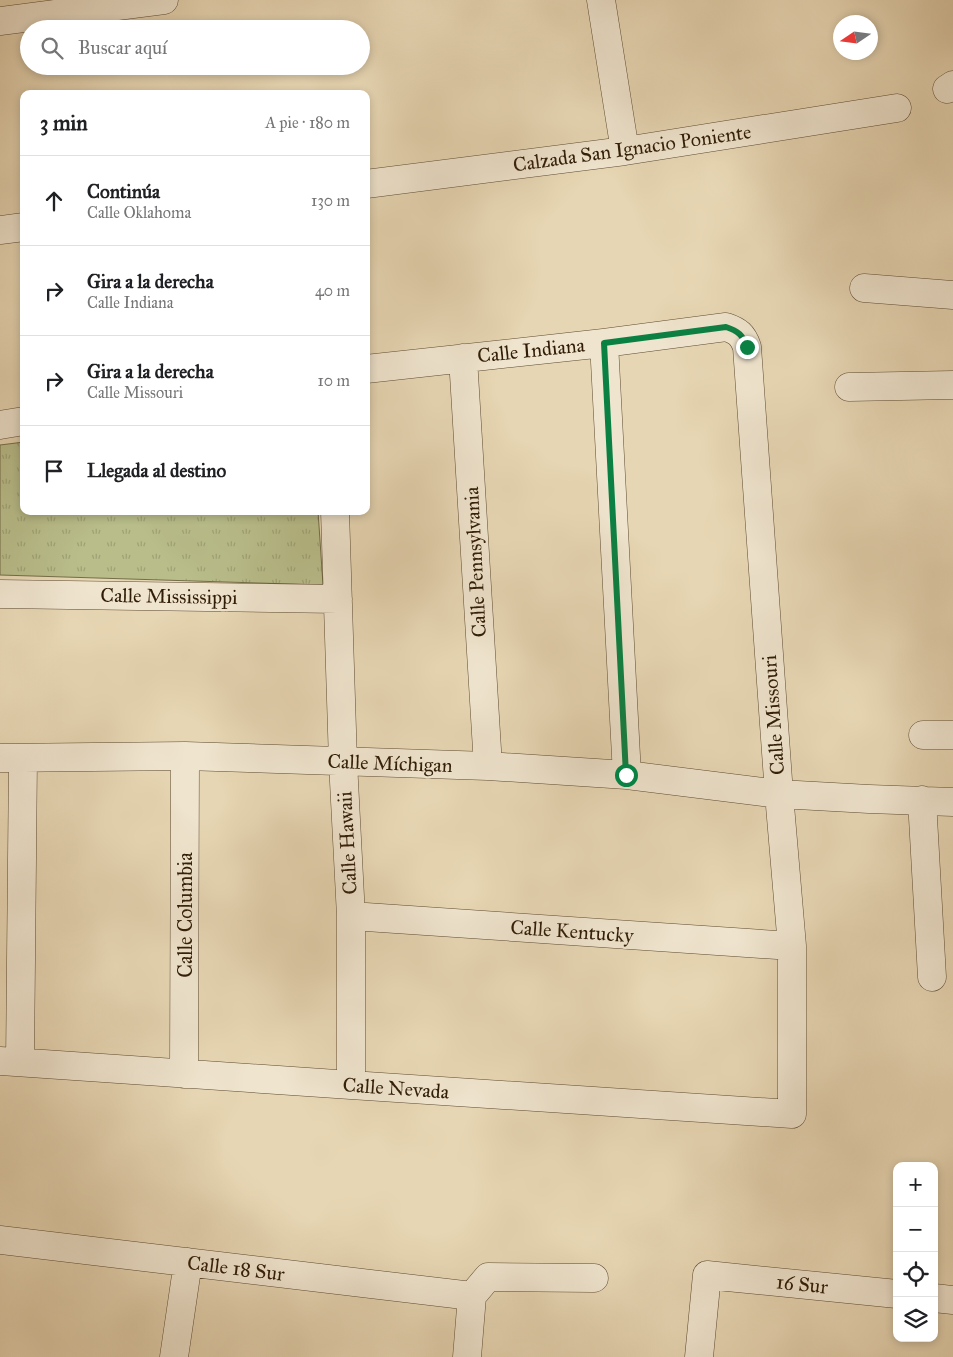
<!DOCTYPE html>
<html lang="es">
<meta charset="utf-8">
<style>
:root{--surface:#fff;--page:#f6f6f6;--text:#202124;--muted:#757577;--line:#e0e0e0}
body{margin:0;font-family:"IM FELL Great Primer",serif;background:var(--page);color:var(--text)}
.controls{position:absolute;right:15px;bottom:15px;display:grid;overflow:hidden;border-radius:10px;box-shadow:0 2px 8px #0003}
.controls button{width:45px;height:45px;display:grid;place-items:center;padding:0;border:0;border-bottom:1px solid var(--line);background:var(--surface);color:var(--text);font:25px sans-serif}
.compass{position:absolute;left:833px;top:15px;width:45px;height:45px;border-radius:50%;background:var(--surface);box-shadow:0 2px 8px #0003;rotate:257deg}
.stop{position:absolute;width:15px;height:15px;margin:-11px;border:4px solid #0b8043;border-radius:50%;background:#fff}
.stop.end{background:#0b8043;border-color:#fff;box-shadow:0 1px 5px #0008}
.list{margin:0;padding:0;list-style:none}
h2{display:flex;justify-content:space-between;align-items:center;height:65px;margin:0;padding:0 20px;font-size:21px}
h2 small{font-size:16px;font-weight:400;color:var(--muted)}
.list li{display:grid;grid-template-columns:32px 1fr auto;gap:15px;align-items:center;box-sizing:border-box;height:90px;padding:0 20px;border-top:1px solid var(--line)}
.list b{display:block;font-size:19px;white-space:nowrap}
.list p{margin:0;font-size:16px;white-space:nowrap;color:var(--muted)}
.list em{font-size:16px;font-style:normal;color:var(--muted)}
.icon{flex:none;width:28px;height:28px;fill:none;stroke:currentColor;stroke-width:2;stroke-linecap:round;stroke-linejoin:round}
.map{position:relative;flex:none;width:953px;height:1357px;overflow:hidden}
.search{position:absolute;background:var(--surface);box-shadow:0 2px 8px #0003;left:20px;top:20px;width:350px;height:55px;display:flex;align-items:center;gap:12px;box-sizing:border-box;padding:0 18px;border-radius:28px;color:var(--muted);font-size:19px}
.panel{position:absolute;background:var(--surface);box-shadow:0 2px 8px #0003;left:20px;top:90px;width:350px;height:425px;border-radius:10px}
.map>svg:first-child{display:block}
.park{fill:url(#park-tufts);stroke:#746d48}
.lines{fill:none;stroke-linecap:round;stroke-linejoin:round}
.minor-casing{stroke:#5e4b32;stroke-width:29}
.minor{stroke:#efe4ce;stroke-width:28}
.route{stroke:#0b8043;stroke-width:6}
.labels{text-anchor:middle;dominant-baseline:central;stroke-width:4.5;stroke-linejoin:round;paint-order:stroke}
.street-label{font-size:20px;fill:#311d07;stroke:#efe4ce}
</style>
<div class="map">
<svg width="953" height="1357" viewBox="0 0 953 1357">
<defs>
<pattern id="park-tufts" width="24" height="20" patternUnits="userSpaceOnUse" patternTransform="scale(1.25)"><rect width="24" height="20" fill="#b8bd8a"/><path d="M3 7l-1-3M5 7V3M7 7l1-3M15 17l-1-3M17 17v-4M19 17l1-3" fill="none" stroke="#9fa276"/></pattern>
</defs>
<rect width="100%" height="100%" fill="#e7d6b3"/>
<filter id="stains"><feTurbulence type="fractalNoise" baseFrequency=".004" numOctaves="4"/><feColorMatrix values="0 0 0 0 .2 0 0 0 0 .09 0 0 0 0 .02 0 0 0 .5 -.17"/></filter>
<radialGradient id="worn" r=".72"><stop offset=".6" stop-color="#630" stop-opacity="0"/><stop offset="1" stop-color="#630" stop-opacity=".3"/></radialGradient>
<path class="park" d="M24 442V511H318L323 585 0 575V445Z"/>
<g class="lines">
<defs>
<path id="minor" d="M601 0 625 151
M0 21 164 0
M947 89 953 85
M366 184 625 151 897 108
M0 230 24 227
M864 288 953 295
M604 343 627 775
M463 358 488 766
M849 387 953 385
M0 425 24 421
M335 511 343 762 351 916V1085
M0 594 338 599
M923 735H953
M0 758 185 756 488 766 627 775 779 794 869 799 953 802
M922 800 932 977
M351 916 792 946
M0 1061 351 1085 792 1114V946L779 794 747 347C743 335 738 331 726 327L604 343 366 369
M20 1062 23 758
M184 1074 185 756
M0 1240 472 1296
M472 1296 488 1277 594 1278
M934 1298 953 1300
M174 1357 188 1262
M467 1357 472 1296
M699 1357 707 1275 897 1294"/>
</defs>
<use href="#minor" class="minor-casing"/>
<use href="#minor" class="minor"/>
</g>
<g class="lines">
<path class="route" d="M626 775 604 343 726 327C738 331 743 335 747 347"/>
</g>
<g class="labels">
<g class="street-label">
<text transform="translate(632 148) rotate(-8)">Calzada San Ignacio Poniente</text>
<text transform="translate(531 350) rotate(-6)">Calle Indiana</text>
<text transform="translate(475 562) rotate(-93)">Calle Pennsylvania</text>
<text transform="translate(169 596) rotate(1)">Calle Mississippi</text>
<text transform="translate(773 715) rotate(-94)">Calle Missouri</text>
<text transform="translate(390 763) rotate(2)">Calle Míchigan</text>
<text transform="translate(347 843) rotate(-93)">Calle Hawaii</text>
<text transform="translate(185 915) rotate(-90)">Calle Columbia</text>
<text transform="translate(572 931) rotate(4)">Calle Kentucky</text>
<text transform="translate(396 1088) rotate(4)">Calle Nevada</text>
<text transform="translate(236 1268) rotate(7)">Calle 18 Sur</text>
<text transform="translate(802 1284) rotate(6)">16 Sur</text>
</g>
</g>
<rect width="100%" height="100%" filter="url(#stains)"/>
<rect width="100%" height="100%" fill="url(#worn)"/>
</svg>
<div class="controls">
<button>+</button>
<button>−</button>
<button><svg class="icon" aria-label="locate" viewBox="0 0 24 24"><circle cx="12" cy="12" r="6"/><path d="M12 2v4M12 18v4M2 12h4M18 12h4"/></svg></button>
<button><svg class="icon" aria-label="layers" viewBox="0 0 24 24"><path d="M12 4l9 5-9 5-9-5zM3 14l9 5 9-5"/></svg></button>
</div>
<svg class="compass" viewBox="-18 -18 36 36"><path d="M0-13l5 13h-10z" fill="#e53935"/><path d="M0 13l5-13h-10z" fill="#757577"/></svg>
<div class="stop" style="left:626px;top:775px"></div>
<div class="stop end" style="left:747px;top:347px"></div>
<div class="search"><svg class="icon" aria-label="search" viewBox="0 0 24 24"><circle cx="10" cy="10" r="6"/><path d="M15 15l6 6"/></svg>Buscar aquí</div>
<section class="panel">
<h2>3 min<small>A pie · 180 m</small></h2>
<ul class="list">
<li><svg class="icon" aria-label="ahead" viewBox="0 0 24 24"><path d="M12 20V5M6 11l6-6 6 6"/></svg><div><b>Continúa</b><p>Calle Oklahoma</p></div><em>130 m</em></li>
<li><svg class="icon" aria-label="right" viewBox="0 0 24 24"><path d="M7 20v-9h11M14 6l5 5-5 5"/></svg><div><b>Gira a la derecha</b><p>Calle Indiana</p></div><em>40 m</em></li>
<li><svg class="icon" aria-label="right" viewBox="0 0 24 24"><path d="M7 20v-9h11M14 6l5 5-5 5"/></svg><div><b>Gira a la derecha</b><p>Calle Missouri</p></div><em>10 m</em></li>
<li><svg class="icon" aria-label="arrive" viewBox="0 0 24 24"><path d="M6 21V4h12l-3 4 3 4H6"/></svg><div><b>Llegada al destino</b></div></li>
</ul>
</section>
</div>
